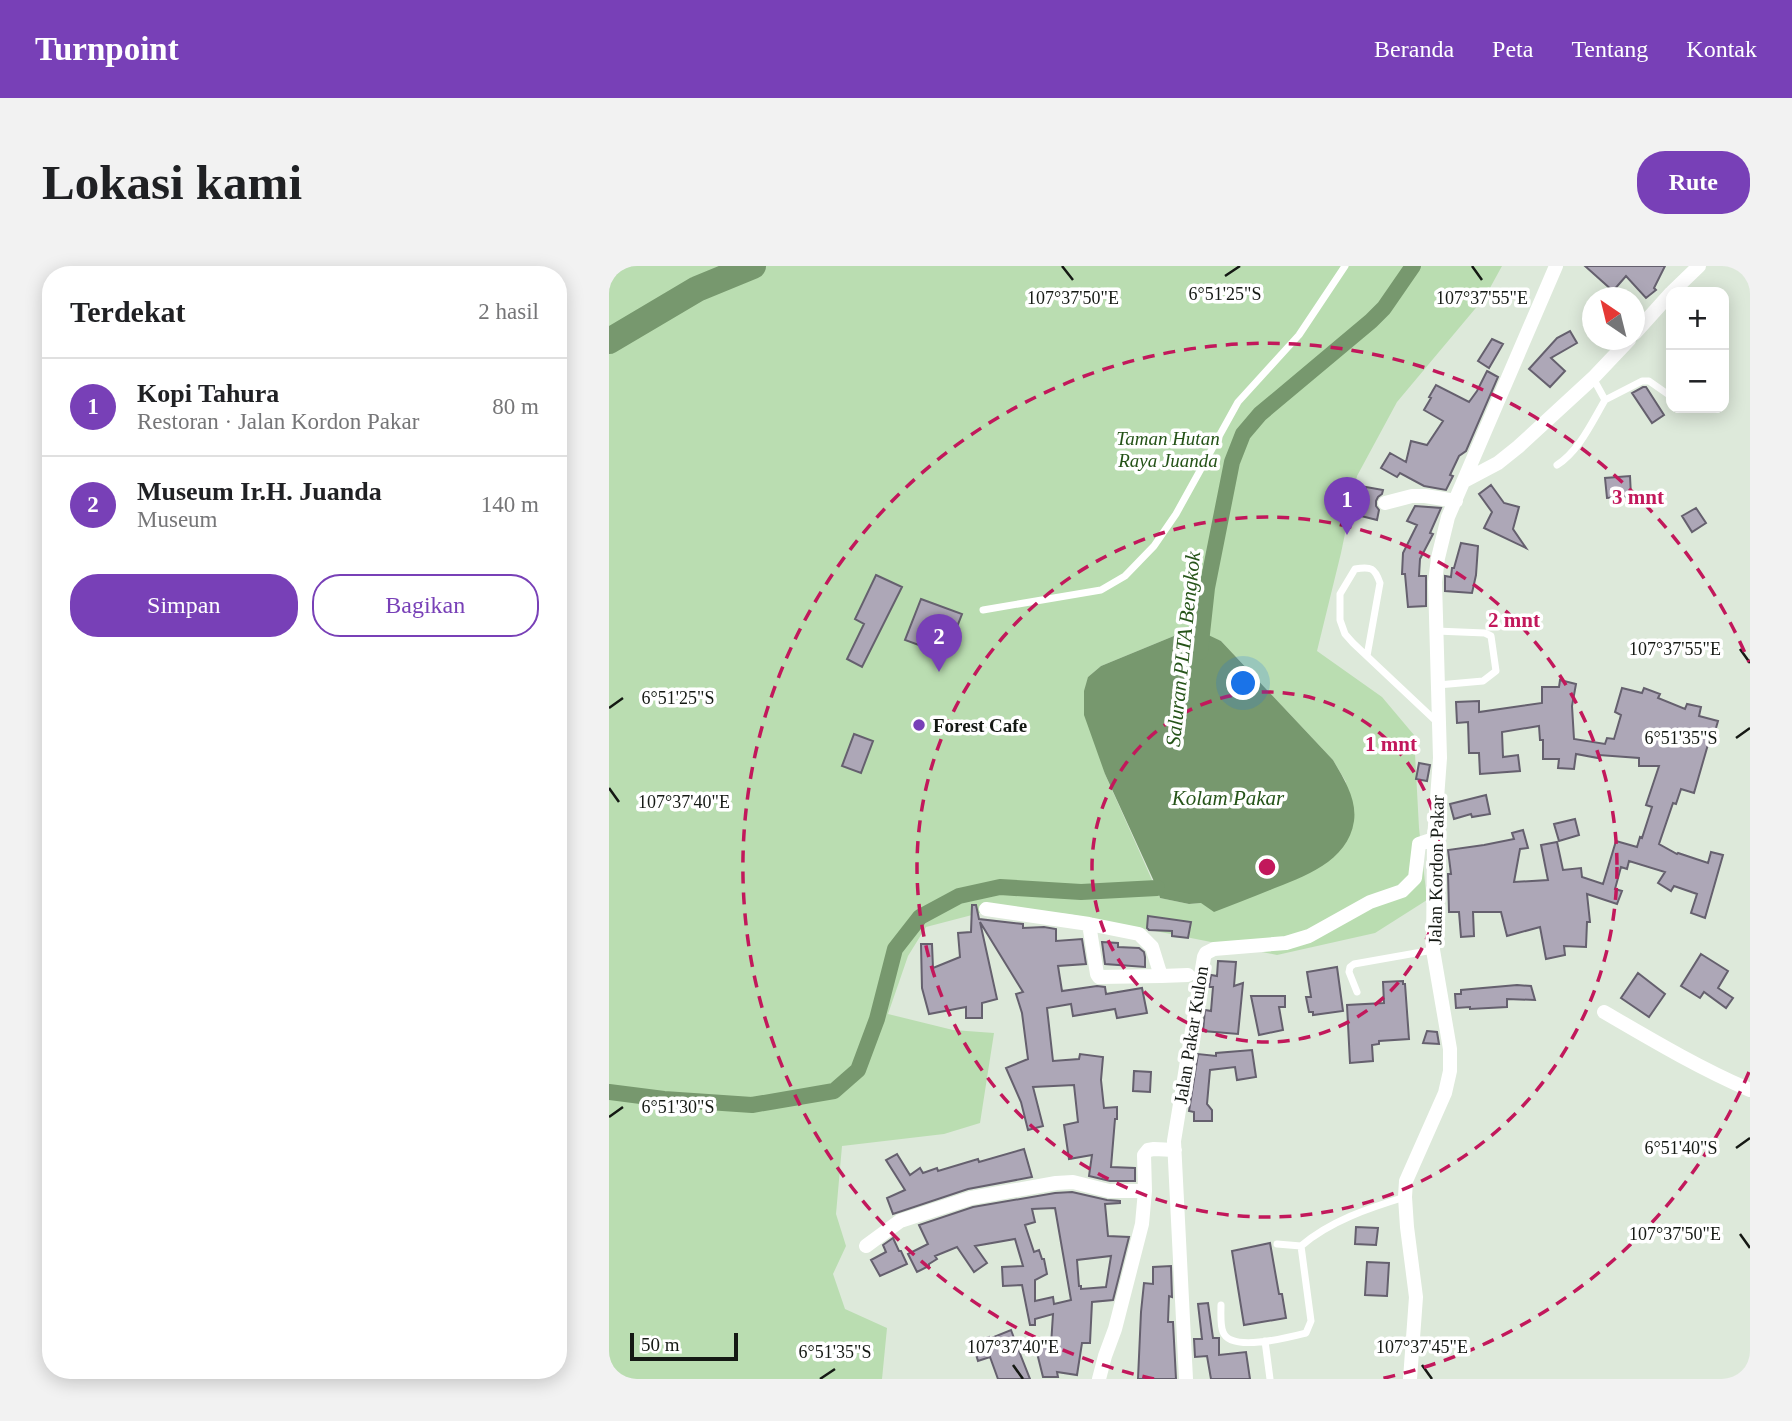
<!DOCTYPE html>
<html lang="id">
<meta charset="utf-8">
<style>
:root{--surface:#fff;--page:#f2f2f2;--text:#202124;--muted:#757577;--line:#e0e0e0;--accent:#7840b7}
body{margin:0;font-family:"Times New Roman",serif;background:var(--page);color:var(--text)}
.controls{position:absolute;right:21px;top:21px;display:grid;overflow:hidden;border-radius:14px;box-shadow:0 4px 18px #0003}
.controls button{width:63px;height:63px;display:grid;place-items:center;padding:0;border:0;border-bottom:2px solid var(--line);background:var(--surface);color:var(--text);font:35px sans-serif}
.compass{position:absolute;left:973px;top:21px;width:63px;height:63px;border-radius:50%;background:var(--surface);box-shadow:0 4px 18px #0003;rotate:325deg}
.scale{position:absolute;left:21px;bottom:18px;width:108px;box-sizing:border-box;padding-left:7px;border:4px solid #151914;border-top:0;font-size:19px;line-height:24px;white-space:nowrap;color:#151914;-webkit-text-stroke:5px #fff;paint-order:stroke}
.you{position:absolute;left:635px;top:418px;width:24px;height:24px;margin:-18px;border:5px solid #fff;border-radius:50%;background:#1a73e8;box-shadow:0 0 0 10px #1a73e833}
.badge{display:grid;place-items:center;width:46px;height:46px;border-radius:50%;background:var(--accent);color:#fff;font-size:23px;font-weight:700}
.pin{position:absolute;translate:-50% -58px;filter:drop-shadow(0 2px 4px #0008)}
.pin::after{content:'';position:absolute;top:37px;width:24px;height:21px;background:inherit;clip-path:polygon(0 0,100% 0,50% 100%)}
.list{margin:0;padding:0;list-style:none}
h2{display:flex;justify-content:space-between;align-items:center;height:91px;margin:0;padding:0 28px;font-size:30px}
h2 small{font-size:23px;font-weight:400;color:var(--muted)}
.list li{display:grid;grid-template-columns:46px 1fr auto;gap:21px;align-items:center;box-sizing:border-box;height:98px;padding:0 28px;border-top:2px solid var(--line)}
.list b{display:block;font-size:26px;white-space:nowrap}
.list p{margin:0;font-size:23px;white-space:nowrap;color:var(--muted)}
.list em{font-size:23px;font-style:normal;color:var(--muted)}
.actions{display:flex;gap:14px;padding:21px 28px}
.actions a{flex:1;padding:16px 0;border:2px solid var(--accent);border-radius:28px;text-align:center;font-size:24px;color:var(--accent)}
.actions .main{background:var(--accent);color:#fff}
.map{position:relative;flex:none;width:1141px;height:1113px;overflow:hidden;border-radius:28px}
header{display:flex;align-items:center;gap:42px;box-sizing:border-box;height:98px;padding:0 35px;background:var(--accent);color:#fff}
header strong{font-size:33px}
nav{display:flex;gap:38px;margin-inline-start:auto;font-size:24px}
.intro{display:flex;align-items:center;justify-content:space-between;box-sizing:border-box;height:168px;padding:0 42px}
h1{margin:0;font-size:49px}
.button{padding:18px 32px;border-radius:28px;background:var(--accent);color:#fff;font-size:24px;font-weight:700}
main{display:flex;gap:42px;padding:0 42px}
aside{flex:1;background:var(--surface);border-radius:28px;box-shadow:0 4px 18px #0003}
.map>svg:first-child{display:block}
.green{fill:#baddb1;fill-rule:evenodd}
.water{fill:#77986e}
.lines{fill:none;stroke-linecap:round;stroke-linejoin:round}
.canal{stroke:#77986e;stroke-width:16}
.river{stroke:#77986e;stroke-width:26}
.building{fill:#ada7b7;stroke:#65606e;stroke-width:2;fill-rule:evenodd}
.service{stroke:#fff;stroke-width:7}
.minor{stroke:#fff;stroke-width:14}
.ticks{fill:none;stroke:#151914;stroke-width:2.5}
.ring{fill:none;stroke:#c2185b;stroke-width:3.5;stroke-dasharray:12 9}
.poi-dot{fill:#7840b7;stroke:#fff;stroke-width:2.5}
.labels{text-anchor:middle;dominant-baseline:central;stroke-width:7;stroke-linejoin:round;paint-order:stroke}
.park-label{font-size:19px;font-style:italic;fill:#245217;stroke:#fff}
.poi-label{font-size:19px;font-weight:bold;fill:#151914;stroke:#fff;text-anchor:start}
.street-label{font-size:19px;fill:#151914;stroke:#fff}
.water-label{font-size:21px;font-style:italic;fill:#265419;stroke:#fff}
.ticks-label{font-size:18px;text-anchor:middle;fill:#151914;stroke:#fff;stroke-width:7;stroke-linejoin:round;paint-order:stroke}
.centre{fill:#c2185b;stroke:#fff;stroke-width:3.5}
.ring-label{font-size:21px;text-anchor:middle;font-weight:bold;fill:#c2185b;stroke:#fff;stroke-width:7;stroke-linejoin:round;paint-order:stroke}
</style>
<header>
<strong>Turnpoint</strong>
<nav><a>Beranda</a><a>Peta</a><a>Tentang</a><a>Kontak</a></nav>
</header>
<div class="intro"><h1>Lokasi kami</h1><a class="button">Rute</a></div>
<main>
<aside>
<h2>Terdekat<small>2 hasil</small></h2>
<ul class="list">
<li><span class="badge">1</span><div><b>Kopi Tahura</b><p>Restoran · Jalan Kordon Pakar</p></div><em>80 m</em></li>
<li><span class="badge">2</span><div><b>Museum Ir.H. Juanda</b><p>Museum</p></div><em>140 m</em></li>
</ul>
<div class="actions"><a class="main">Simpan</a><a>Bagikan</a></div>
</aside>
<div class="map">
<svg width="1141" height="1113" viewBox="0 0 1141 1113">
<rect width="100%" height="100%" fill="#dde9da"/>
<path class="green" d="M0 0H893L876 31 788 136 748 210 732 287 708 385 773 431 805 469 810 562 818 634 766 667 668 689 460 648 386 643 317 661 299 690 279 748 344 764 385 767 371 857 335 868 233 880 227 948 237 980 224 1008 236 1043 278 1062 273 1113H0ZM577 365 612 375 724 494 737 516 592 637 580 638 551 632 496 508 479 411 492 400Z"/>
<path class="water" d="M577 365 593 366 612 375 724 494C735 513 748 533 745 555 739 596 694 611 661 624 643 631 624 639 605 646L592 637 580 638 551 632 548 622 496 508 475 449V425L479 411 492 400Z"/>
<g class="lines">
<path class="canal" d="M591 386 598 322 623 196 634 168 651 148 762 55 775 42 804 0
M0 826 55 833 143 839 225 825 249 804 268 753 286 683 311 651 350 630 391 621 472 626 548 622"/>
<path class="river" d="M0 75 88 23 144 0"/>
</g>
<path class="building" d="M976 0H1056L1045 22 1047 24 1037 32 1017 10 1004 25Z
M961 65 968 77 942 92 956 105 941 121 920 103 948 72Z
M883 73 894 78 880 102 869 95Z
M878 105 889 111 857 185 850 190 841 209 844 210 837 224 815 220 791 207 788 211 772 202 781 187 797 196 802 175 818 179 834 155 815 144 822 132 820 131 827 119 860 136 868 125Z
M1034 121H1037L1055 149 1043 157 1023 127Z
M1021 210 1022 230 998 232 996 212Z
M882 219 895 237 910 241 904 263 917 282 875 262 883 246 870 228Z
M757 221 774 224 773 228 769 231 767 235V240L770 244 768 254 752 250Z
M806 240 832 242 821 267 824 268 811 293 810 310H817V340L799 341 796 308H793L794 287 808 259 798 255Z
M1087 242 1097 257 1083 266 1073 250Z
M852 277 869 280 867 309 863 327 836 325V310L842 311 843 302H845Z
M267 309 293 321 253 401 238 393 255 358 246 353Z
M312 333 353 348 337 389 296 374Z
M951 414 967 418 963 440 965 473 996 478 998 472 1005 473 1012 449 1006 446 1013 422 1033 427 1035 422 1051 428 1049 432 1076 443 1078 438 1092 441 1090 450 1109 455 1103 476 1100 475 1085 527 1072 523 1067 538 1064 537 1050 578 1068 588 1069 587 1099 597 1102 586 1114 589 1096 652 1082 647 1088 628 1065 620 1062 625 1049 617 1056 606 1020 595 1018 603 1012 601 1006 623 1013 625 1008 638 978 628 981 656H978L977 681 955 680 956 689 937 693 931 661 898 670 892 646H864L865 670 852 671 850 646H840L839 608H842L839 584 875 579 905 573 903 567 914 564 919 582 911 583 905 616 939 614 932 579 948 576 954 604 972 602 973 611 994 618 1007 575 1028 581 1031 571 1033 572 1043 541 1037 539 1050 500H1030V492L990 489 989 492 967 488 965 503 949 502 950 493H934V474H931L930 460 893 466 894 491 909 489 911 505 871 508 870 487H860L859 456 848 457 847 436 870 435V446L933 437V421H950Z
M245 468 264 475 252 507 233 500Z
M810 497 821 499 818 515 807 513Z
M877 529 881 548 863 551 862 548 845 553 841 538Z
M966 553 970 569 950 575 945 558Z
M363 639H367L370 653 414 658V662L435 661 447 663V675L473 673 477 698 449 700 453 725 488 720 496 721 497 728 533 722 538 747 508 752 506 743 464 750 462 738 438 742 444 795 470 793 471 788 494 791 492 814 495 842 508 841V853H506L502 901 526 902V915H501L480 910 483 889 460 893 455 859 469 856 465 819 424 821 434 860 419 864 412 836 397 802 419 793 413 747 407 728 414 726 371 656 388 733 373 737V752H357V741L320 748 313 722 312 678H323L324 702 351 691 349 667 362 666Z
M539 650 582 656 579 672 563 670V665L540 664 538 662Z
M493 676 509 677V681L530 682 535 686 536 691V701L496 698Z
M1092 688 1119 705 1109 722 1124 732 1117 742 1095 726 1091 732 1072 720Z
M609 695 627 696 625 720 634 717 629 768 594 765 596 744 602 745 604 721H600L602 709 608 710Z
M728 701 734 745 704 749V746H700L697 731H702L698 706Z
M1029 707 1056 728 1040 751 1012 732Z
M794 715V718H796L800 773 770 775V778L763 779 764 795 741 797 738 739 775 737 774 716Z
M908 719 922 720 926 734 898 733V741L861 743V741L847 742 846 728H852V724Z
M642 730H676V741H670L674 764 650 769Z
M818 765 828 766 830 778 814 777Z
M643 784 647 811 628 814 626 801 601 804 598 838 603 844V855H585V846L580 845 589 788 607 790V787Z
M525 805 542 806 541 826 524 825Z
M415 883 423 911 359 923 284 948 278 932 296 924 277 894 288 888 301 909 311 902 314 907 328 902 329 905 369 893 370 896Z
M463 926 498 934 511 935V937L496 938 499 970 520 971 504 1034 483 1036 481 1077H473L468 1109 448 1106 449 1111H434L426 1079H442L444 1048 426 1053V1059H421L413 1019 394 1020 393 1001 414 1000 406 973 366 980 378 997 365 1006 348 981 326 990 328 993 320 998V1000L308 1006 299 988 319 978 310 959 364 941 446 927ZM446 942 462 1034 445 1038 444 1031 426 1035V1014L438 1008 435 993H433L430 984 425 986 416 959 426 956 423 943ZM502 990 497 1021 472 1023V1020H470L468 994Z
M747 961 769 962 767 979 746 978Z
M284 972 290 985H292L298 998 271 1010 262 994 277 986 274 979Z
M661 977 670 1028H673L677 1052 635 1059 623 985Z
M758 996 780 997 778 1030 756 1029Z
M562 1000 563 1031 560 1030 559 1056H564L567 1113H529L532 1046 535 1017 544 1018V1001Z
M599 1037 604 1072H610V1089L637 1086 641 1113H602L598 1090 586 1091 585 1073H593L589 1038Z
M402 1064 408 1080 421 1113H389L381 1091 369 1095 363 1076 380 1071V1073Z"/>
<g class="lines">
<path class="service" d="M996 134 1033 115H1040L1060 129
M948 199C970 185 983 156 996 134L984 112
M374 344 492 324 516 310 545 280 567 248 629 136 690 69 736 0
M827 365 876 367 882 370 887 405 874 415 829 419
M758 390 771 317C766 302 762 300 746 303L731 328V354L736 368 744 377 829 457
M748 726 740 706 741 701 745 698 824 684
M668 978 692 980C721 955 760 942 796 931
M612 1039C612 1047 611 1059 614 1066 622 1087 681 1071 697 1067L702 1055 692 980
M656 1075 661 1113"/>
<path class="minor" d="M1063 26 1090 0
M1026 67 1062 27
M855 215 889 197 909 181 984 112 1020 74
M776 237 803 230H816L847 235
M377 643 480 658 530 668 543 681 552 710 579 709
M480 658 488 708 490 711 552 710
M995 746C1043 774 1090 802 1141 824
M257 980 291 955 362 932 447 917 464 916 500 925H536
M490 1113 496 1090 506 1063 533 958 536 925 535 889 539 884 545 883 566 884
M577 1113 565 875 595 691 597 687 605 683 677 677 700 670 761 636 793 625 806 612 810 578 825 573
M801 1113 807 1031 798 961 796 931 797 915 836 827 841 805V783L824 684 825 573 831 492 826 316 829 292 839 251 947 0"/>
</g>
<path class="ticks" d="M453 0 464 14M863 0 873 14M616 10 631 0M1131 383 1141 397M0 442 14 432M1127 472 1141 462M0 522 10 536M0 851 14 841M1127 882 1141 872M1131 968 1141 982M404 1099 414 1113M813 1099 823 1113M211 1113 226 1103"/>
<g class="ring">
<circle cx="658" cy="601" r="175"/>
<circle cx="658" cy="601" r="350"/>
<path d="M1140 806A524 524 0 0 1 771 1113M545 1113A524 524 0 1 1 1140 396"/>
</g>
<circle class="poi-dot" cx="310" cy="459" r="7"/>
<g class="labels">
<g class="park-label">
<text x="559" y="172">Taman Hutan<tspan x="559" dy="22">Raya Juanda</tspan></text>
</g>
<g class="poi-label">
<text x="324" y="459">Forest Cafe</text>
</g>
<g class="street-label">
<text transform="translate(827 604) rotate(-89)">Jalan Kordon Pakar</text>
<text transform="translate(582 769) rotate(-81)">Jalan Pakar Kulon</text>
</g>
<g class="water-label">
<text transform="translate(574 383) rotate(-84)">Saluran PLTA Bengkok</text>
<text x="619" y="532">Kolam Pakar</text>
</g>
</g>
<g class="ticks-label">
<text x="616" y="34">6°51'25"S</text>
<text x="464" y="38">107°37'50"E</text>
<text x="873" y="38">107°37'55"E</text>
<text x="1066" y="389">107°37'55"E</text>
<text x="69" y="438">6°51'25"S</text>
<text x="1072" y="478">6°51'35"S</text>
<text x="75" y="542">107°37'40"E</text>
<text x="69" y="847">6°51'30"S</text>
<text x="1072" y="888">6°51'40"S</text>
<text x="1066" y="974">107°37'50"E</text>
<text x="404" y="1087">107°37'40"E</text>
<text x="813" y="1087">107°37'45"E</text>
<text x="226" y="1092">6°51'35"S</text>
</g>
<circle cx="658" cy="601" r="10" class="centre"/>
<g class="ring-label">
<text x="1029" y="238">3 mnt</text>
<text x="905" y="361">2 mnt</text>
<text x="782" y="485">1 mnt</text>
</g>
</svg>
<div class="controls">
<button>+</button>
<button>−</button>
</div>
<svg class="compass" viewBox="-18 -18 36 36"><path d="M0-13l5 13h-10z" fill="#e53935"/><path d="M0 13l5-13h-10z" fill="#757577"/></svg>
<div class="scale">50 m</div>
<div class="you"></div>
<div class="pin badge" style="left:738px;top:269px">1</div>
<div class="pin badge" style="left:330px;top:406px">2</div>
</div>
</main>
